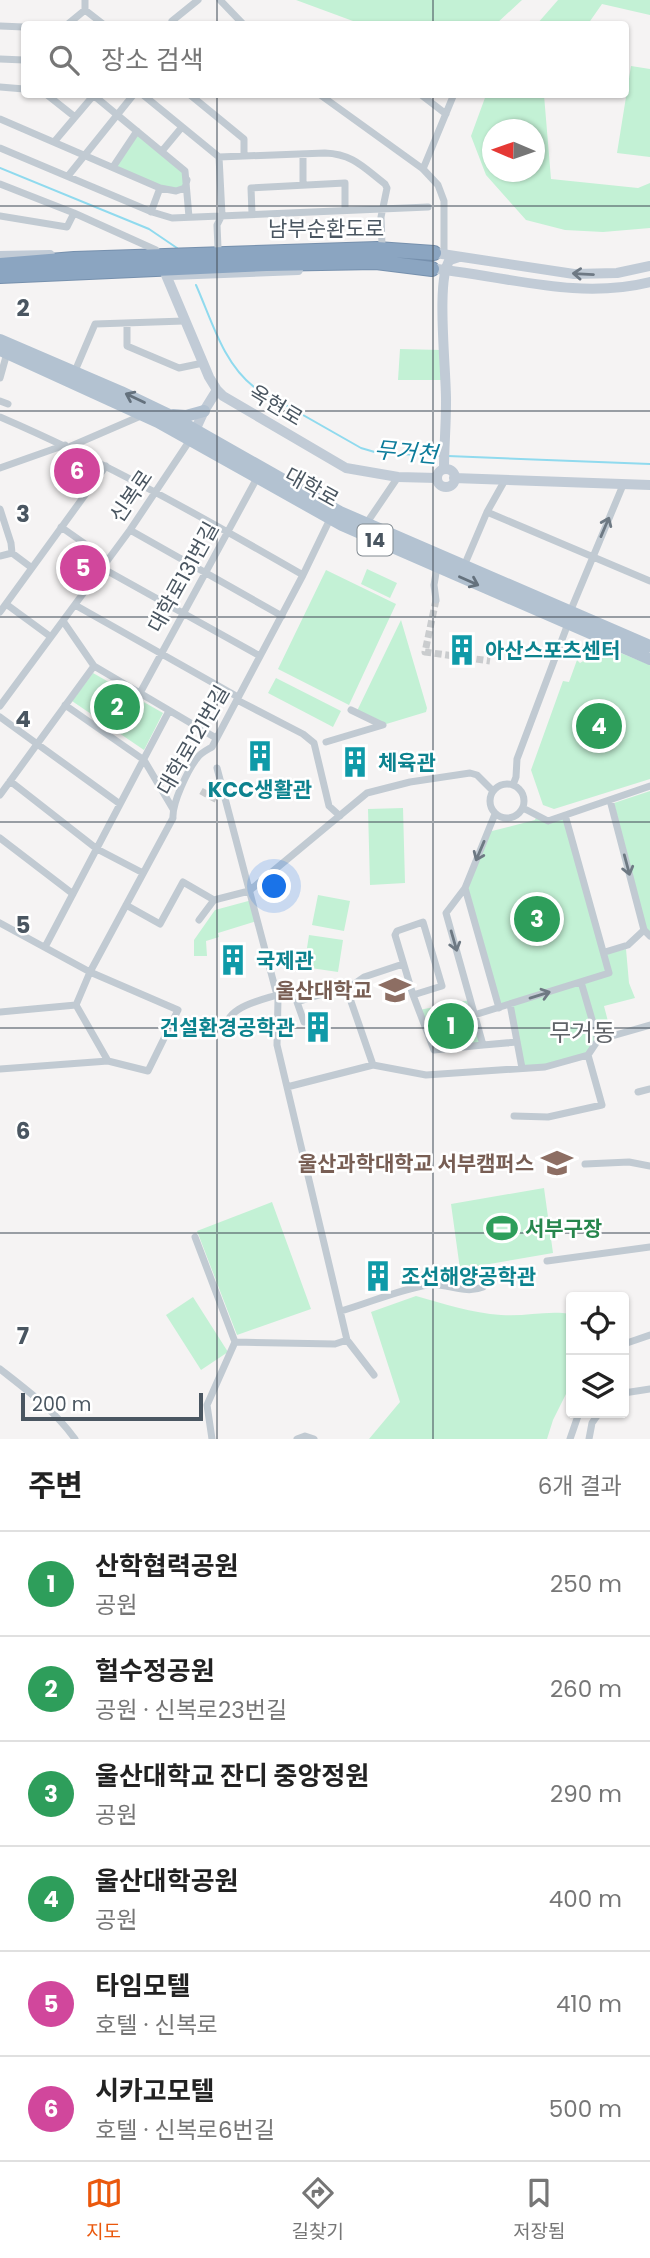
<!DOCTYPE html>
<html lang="ko">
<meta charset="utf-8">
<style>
:root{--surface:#fff;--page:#f6f6f6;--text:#222;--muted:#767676;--line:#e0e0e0;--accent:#ea580c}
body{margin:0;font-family:Poppins,"Noto Sans KR",sans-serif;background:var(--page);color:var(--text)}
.controls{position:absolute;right:21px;bottom:21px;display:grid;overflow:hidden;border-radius:7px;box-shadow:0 2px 5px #0004}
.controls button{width:63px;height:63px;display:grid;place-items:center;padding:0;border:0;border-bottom:2px solid var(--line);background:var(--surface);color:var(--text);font:35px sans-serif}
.compass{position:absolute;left:482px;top:119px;width:63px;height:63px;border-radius:50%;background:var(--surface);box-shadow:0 2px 5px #0004;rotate:272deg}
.scale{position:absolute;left:21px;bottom:18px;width:182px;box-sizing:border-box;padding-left:7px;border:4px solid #4a5661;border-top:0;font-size:19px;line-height:24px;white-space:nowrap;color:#4a5661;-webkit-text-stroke:5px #fff;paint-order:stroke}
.you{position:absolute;left:275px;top:887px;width:24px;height:24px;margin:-18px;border:5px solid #fff;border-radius:50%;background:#1a73e8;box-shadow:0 0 0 10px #1a73e833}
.badge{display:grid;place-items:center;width:46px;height:46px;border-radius:50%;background:var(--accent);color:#fff;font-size:23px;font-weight:700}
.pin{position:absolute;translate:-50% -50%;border:4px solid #fff;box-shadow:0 2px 7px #0006}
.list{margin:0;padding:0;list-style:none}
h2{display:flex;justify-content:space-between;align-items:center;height:91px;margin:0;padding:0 28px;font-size:30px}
h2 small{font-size:23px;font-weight:400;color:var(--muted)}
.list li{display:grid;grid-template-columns:46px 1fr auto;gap:21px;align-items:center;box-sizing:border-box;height:105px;padding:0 28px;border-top:2px solid var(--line)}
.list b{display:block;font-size:26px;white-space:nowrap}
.list p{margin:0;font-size:23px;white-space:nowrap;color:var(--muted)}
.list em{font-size:23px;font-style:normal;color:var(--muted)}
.icon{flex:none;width:38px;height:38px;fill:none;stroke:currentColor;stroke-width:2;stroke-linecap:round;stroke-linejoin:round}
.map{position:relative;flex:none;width:650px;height:1439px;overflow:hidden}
.search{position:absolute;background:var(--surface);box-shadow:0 2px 5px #0004;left:21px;right:21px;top:21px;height:77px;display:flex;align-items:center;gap:18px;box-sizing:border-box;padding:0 24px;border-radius:7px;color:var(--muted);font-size:26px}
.sheet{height:721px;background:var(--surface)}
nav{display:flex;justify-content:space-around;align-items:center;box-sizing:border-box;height:98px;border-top:2px solid var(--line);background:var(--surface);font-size:19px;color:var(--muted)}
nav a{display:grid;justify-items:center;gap:4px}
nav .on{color:var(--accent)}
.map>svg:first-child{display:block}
.green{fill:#c3f1d5;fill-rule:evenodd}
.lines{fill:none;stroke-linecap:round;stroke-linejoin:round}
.stream{stroke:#90daee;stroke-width:2}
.minor-tunnel{stroke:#caccce;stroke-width:7;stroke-dasharray:7 3.5;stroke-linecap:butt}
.motorway-casing{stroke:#7690ad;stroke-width:16}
.minor{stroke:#c1cad2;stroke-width:7}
.secondary{stroke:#c1cbd6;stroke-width:10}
.primary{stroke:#b3c2d1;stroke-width:12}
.motorway{stroke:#8ba5c1;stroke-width:14}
.oneway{stroke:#6e7984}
.oneway2{stroke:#64717d}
.oneway3{stroke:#6e7983}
.grid{fill:none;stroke:#4a5661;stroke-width:2;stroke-opacity:0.55}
.labels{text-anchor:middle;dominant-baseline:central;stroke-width:5;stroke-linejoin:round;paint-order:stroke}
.shield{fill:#fff;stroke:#808990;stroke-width:2}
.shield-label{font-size:19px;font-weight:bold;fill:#4a5661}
.street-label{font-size:21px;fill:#4a5661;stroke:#fff}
.culture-label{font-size:21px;font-weight:bold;fill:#0d838f;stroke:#fff;text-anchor:start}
.education-label{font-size:21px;font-weight:bold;fill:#785e54;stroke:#fff;text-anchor:end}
.leisure-label{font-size:21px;font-weight:bold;fill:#27864d;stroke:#fff;text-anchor:start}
.water-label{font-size:23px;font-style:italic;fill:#0c7c9b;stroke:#fff}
.quarter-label{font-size:24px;fill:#5f6368;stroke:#fff}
.grid-label{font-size:23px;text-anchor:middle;font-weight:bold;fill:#4a5661;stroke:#fff;stroke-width:5;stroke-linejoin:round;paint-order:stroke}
</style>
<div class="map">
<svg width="650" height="1439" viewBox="0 0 650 1439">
<rect width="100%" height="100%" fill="#f5f3f3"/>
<path class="green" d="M296 0H522L496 24H361Z
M558 0H650V15L602 4 588 24H537Z
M631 66 650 69V157L617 153Z
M486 95H544L551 179 638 188 650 183V228L603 232 565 230 526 220 486 175 471 136ZM492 130H534V172H492Z
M137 131 185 171V188L176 191 113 167Z
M400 349 442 350 441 380H398Z
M367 569 397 583 390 598 361 584Z
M326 570 396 604 349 705 278 669Z
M401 620 427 708 426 712 383 725 356 713Z
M594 642 650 665V779L554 809 543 805 531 770 563 681 569 682 577 660 580 663 585 660Z
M93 673 163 713 144 750 72 701Z
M276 678 341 711 333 727 268 693Z
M650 791V934L647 931 614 803Z
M403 808 405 883 370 885 368 809Z
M537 815 548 821 565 815 609 973 579 984 597 1040 587 1053 544 1065 522 1066 512 1005 499 1008 465 888 488 832 535 820Z
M318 895 350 901 344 931 312 925Z
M252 900 257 921 218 933 219 937 206 941 207 956H194V940L215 910Z
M309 935 343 940 338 972 304 967Z
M626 949 629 983 635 998 604 1006 611 1033 600 1036 584 983 611 973 606 954Z
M470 1000 483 1045 434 1050 419 1010Z
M544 1188 553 1253 460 1269 451 1204Z
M272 1202 311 1309 237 1335 197 1231Z
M416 1296C444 1304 472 1313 501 1315 525 1317 547 1310 571 1314V1384L553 1420 547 1439H369L400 1402 371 1312Z
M193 1297 228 1352 201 1370 166 1315Z"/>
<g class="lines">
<path class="stream" d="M0 168 149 229 177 248
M196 285C212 321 223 363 254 387L361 448 378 453 439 456
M448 456 650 464"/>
<path class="minor-tunnel" d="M436 600 425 652 490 661
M201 791 219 801"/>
<defs>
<path id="motorway" d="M0 265 74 259 377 249 434 253
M0 276 266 264 376 262 432 269"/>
</defs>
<use href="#motorway" class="motorway-casing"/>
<path class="minor" d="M85 0V10L103 24
M220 0 243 24
M172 21 198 0
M68 24 85 10
M0 26 24 27
M0 59 24 60
M0 87 24 89
M46 94 75 117
M92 94 185 171 189 217
M142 94 219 157 222 215 217 225 218 248
M189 94 244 139V156
M319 94 423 169 438 185 444 201V255
M420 94 446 114
M0 119 160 188 176 191 185 188 187 180
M54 142 93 96
M0 148 152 212 172 218 428 207
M162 151 182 127
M303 154V185
M219 157 325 153C353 154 364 168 385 184L387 188 381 217 382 245
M113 167 137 131
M423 169 454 94
M68 176 134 94
M0 184 74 213 156 250
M151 212 160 188
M252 214 251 188 345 183V210
M0 216 67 227 74 213
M127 323V346L179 368 203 363
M75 371 95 324 184 321
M0 378 7 353
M0 401 8 404
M0 417C105 462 204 518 303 575
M69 447 143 415
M0 468 65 445
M0 509 11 543 12 553
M487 512 650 581
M366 524 398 477
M61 527 108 560
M130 530 282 616
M0 556 12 553 32 568
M464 566 487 512 505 480
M102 568 260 656
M436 600 434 585 437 567
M6 604 51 637
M75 605 238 697
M0 612 106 466
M570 612 623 485
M63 621 94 666 216 738
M140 693 257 478
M237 700 303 734 314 743 329 806 340 816
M65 705 144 760 173 809
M0 706 130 530 190 440
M351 710 382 725
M0 717 120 804
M326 742 383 725
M217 768 278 999 277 1045 347 1340 374 1375
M10 781 97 849 143 873
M490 801a17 17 0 1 1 34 0a17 17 0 1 1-34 0Z
M513 785 516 777 517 759 569 621
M0 795 94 666
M610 800 644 930 650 936
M523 808 548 821 650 786
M0 838 73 894
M465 888 499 1008
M126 905 160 924 183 882 214 900 249 891 367 793 410 782 470 773 477 775 493 791
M199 920 214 900
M0 923 90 972 178 1010 148 1071 108 1061 0 1069
M45 947 169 711
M605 952 628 945 644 930
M581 982 598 1040 650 1025
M346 987 373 1065
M413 995 442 986 423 922 397 931 395 935 413 995 434 1050 483 1045 446 913 465 888 495 814
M510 1004 522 1068
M0 1012 76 1005
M474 1015 609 973 565 815
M304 1022 297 1002 354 984 364 977 403 964
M226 1035C221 1008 258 1001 277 995
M483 1045 517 1042
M108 1061 76 1005 90 972 173 818C172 803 188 769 198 757 201 753 207 750 212 747L303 575 331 517
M287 1087 373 1065 426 1075 545 1067 588 1055 598 1040
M638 1092 650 1089
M514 1116 548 1117 602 1105 588 1055
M585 1164 629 1162 650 1166
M195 1237 235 1342 335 1344 347 1340
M547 1261 650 1247
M341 1311C369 1303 398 1290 427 1285 446 1282 464 1295 483 1287
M624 1344 650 1335
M0 1369C28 1391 54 1410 75 1439
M624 1393 650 1389
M212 1439 207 1405 235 1342
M297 1439 305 1436 314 1439
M570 1439 579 1413
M589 1439 592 1423 599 1413"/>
<path class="secondary" d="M429 252 574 274 617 273 650 266
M0 256 50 255
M426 268C501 274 574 301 650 282
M166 275 209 377 217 390 223 396 346 468 398 477 437 478
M171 275 298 270
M192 437 204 411 217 390
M444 469C444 447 446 426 446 404 447 377 435 277 450 260L459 257
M437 478a9 9 0 1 1 18 0a9 9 0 1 1-18 0Z
M454 478 650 485"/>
<path class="primary" d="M0 340 121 392 169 415 340 512 650 646
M0 350 158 422 342 525 650 659
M173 415 186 416 204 411"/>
<use href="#motorway" class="motorway"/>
</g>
<defs><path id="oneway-shaft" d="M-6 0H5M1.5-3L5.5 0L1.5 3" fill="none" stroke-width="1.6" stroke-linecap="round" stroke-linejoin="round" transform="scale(1.75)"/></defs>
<use class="oneway" href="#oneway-shaft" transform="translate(583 274) rotate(-177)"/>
<g class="oneway2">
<use href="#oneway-shaft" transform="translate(135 398) rotate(-155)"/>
<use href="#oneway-shaft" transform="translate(469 581) rotate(24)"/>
</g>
<g class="oneway3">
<use href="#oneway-shaft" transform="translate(605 527) rotate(-67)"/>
<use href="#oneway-shaft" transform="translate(480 851) rotate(113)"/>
<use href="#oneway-shaft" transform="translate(627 865) rotate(75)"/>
<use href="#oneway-shaft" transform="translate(454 941) rotate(74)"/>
<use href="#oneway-shaft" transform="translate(540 995) rotate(-17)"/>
</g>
<path class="grid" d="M217 0V24M433 0V24M217 94V1439M433 94V1439M0 206H650M0 411H650M0 617H650M0 822H650M0 1028H650M0 1233H650"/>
<defs>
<symbol id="building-bare" viewBox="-9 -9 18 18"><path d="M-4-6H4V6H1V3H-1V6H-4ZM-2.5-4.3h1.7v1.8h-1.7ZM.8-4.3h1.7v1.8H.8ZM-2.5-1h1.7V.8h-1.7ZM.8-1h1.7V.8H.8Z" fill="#0f9aa8" stroke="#fff" stroke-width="2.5" paint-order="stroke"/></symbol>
<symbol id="university-bare" viewBox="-9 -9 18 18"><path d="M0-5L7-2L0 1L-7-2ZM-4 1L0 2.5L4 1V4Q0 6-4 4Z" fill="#8d6e63" stroke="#fff" stroke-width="2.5" paint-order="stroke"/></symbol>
<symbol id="stadium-bare" viewBox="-9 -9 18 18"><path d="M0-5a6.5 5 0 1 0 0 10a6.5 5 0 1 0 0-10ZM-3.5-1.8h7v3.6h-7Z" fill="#2e9e5b" stroke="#fff" stroke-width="2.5" paint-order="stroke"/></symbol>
</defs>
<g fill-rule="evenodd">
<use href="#building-bare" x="440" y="628" width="44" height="44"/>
<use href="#building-bare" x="238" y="734" width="44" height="44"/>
<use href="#building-bare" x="333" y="740" width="44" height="44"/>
<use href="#building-bare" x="211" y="938" width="44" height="44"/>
<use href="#university-bare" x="373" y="968" width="44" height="44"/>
<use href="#building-bare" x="296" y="1005" width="44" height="44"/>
<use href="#university-bare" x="535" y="1141" width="44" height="44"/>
<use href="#stadium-bare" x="480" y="1206" width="44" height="44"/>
<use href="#building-bare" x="356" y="1254" width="44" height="44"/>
</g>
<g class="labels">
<rect class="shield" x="357.5" y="524.5" width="35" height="31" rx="5"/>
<g class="shield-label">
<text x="375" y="540">14</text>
</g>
<g class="street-label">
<text x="326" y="228">남부순환도로</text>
<text transform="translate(276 405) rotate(31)">옥현로</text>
<text transform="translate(312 487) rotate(29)">대학로</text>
<text transform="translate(131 496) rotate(-56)">신복로</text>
<text transform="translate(183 577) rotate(-61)">대학로131번길</text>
<text transform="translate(193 740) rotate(-60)">대학로121번길</text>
</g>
<g class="culture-label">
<text x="485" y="650">아산스포츠센터</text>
<text x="378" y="762">체육관</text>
<text x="260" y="789" text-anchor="middle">KCC생활관</text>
<text x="256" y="960">국제관</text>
<text x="295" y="1027" text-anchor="end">건설환경공학관</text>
<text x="401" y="1276">조선해양공학관</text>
</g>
<g class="education-label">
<text x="372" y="990">울산대학교</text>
<text x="534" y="1163">울산과학대학교 서부캠퍼스</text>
</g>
<g class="leisure-label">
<text x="525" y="1228">서부구장</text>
</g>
<g class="water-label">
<text transform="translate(406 452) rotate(5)">무거천</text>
</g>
<g class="quarter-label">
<text x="582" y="1032">무거동</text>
</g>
</g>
<g class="grid-label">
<text x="23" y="316">2</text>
<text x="23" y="522">3</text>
<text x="23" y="727">4</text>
<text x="23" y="933">5</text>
<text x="23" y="1139">6</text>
<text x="23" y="1344">7</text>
</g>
</svg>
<div class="controls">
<button><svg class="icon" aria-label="locate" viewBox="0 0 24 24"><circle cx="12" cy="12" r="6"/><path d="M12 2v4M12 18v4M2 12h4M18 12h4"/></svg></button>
<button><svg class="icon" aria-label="layers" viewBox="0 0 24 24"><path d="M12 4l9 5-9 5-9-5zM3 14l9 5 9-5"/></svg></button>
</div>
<svg class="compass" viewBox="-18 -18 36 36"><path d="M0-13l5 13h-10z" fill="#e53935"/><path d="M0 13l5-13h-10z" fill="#767676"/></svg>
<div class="scale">200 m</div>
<div class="you"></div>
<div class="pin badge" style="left:451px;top:1026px;background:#2e9e5b">1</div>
<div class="pin badge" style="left:117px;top:707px;background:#2e9e5b">2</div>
<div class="pin badge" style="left:537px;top:919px;background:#2e9e5b">3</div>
<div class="pin badge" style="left:599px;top:726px;background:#2e9e5b">4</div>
<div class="pin badge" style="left:83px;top:568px;background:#d1479c">5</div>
<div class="pin badge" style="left:77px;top:471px;background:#d1479c">6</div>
<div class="search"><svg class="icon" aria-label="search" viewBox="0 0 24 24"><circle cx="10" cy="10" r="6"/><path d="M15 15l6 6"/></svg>장소 검색</div>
</div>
<section class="sheet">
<h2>주변<small>6개 결과</small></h2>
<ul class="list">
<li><span class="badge" style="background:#2e9e5b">1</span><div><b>산학협력공원</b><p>공원</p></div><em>250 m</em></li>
<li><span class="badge" style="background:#2e9e5b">2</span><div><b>헐수정공원</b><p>공원 · 신복로23번길</p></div><em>260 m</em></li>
<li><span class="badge" style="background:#2e9e5b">3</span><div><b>울산대학교 잔디 중앙정원</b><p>공원</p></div><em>290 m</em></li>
<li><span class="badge" style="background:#2e9e5b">4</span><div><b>울산대학공원</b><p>공원</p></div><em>400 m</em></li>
<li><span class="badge" style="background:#d1479c">5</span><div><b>타임모텔</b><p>호텔 · 신복로</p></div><em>410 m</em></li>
<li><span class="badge" style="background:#d1479c">6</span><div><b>시카고모텔</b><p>호텔 · 신복로6번길</p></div><em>500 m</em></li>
</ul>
</section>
<nav>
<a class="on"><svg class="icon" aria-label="map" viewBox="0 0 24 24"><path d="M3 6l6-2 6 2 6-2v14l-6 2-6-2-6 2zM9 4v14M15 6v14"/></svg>지도</a>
<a><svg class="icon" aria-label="directions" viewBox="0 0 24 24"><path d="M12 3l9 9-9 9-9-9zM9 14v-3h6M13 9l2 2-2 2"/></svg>길찾기</a>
<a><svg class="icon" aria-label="saved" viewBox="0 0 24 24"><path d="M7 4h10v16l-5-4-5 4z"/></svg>저장됨</a>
</nav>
